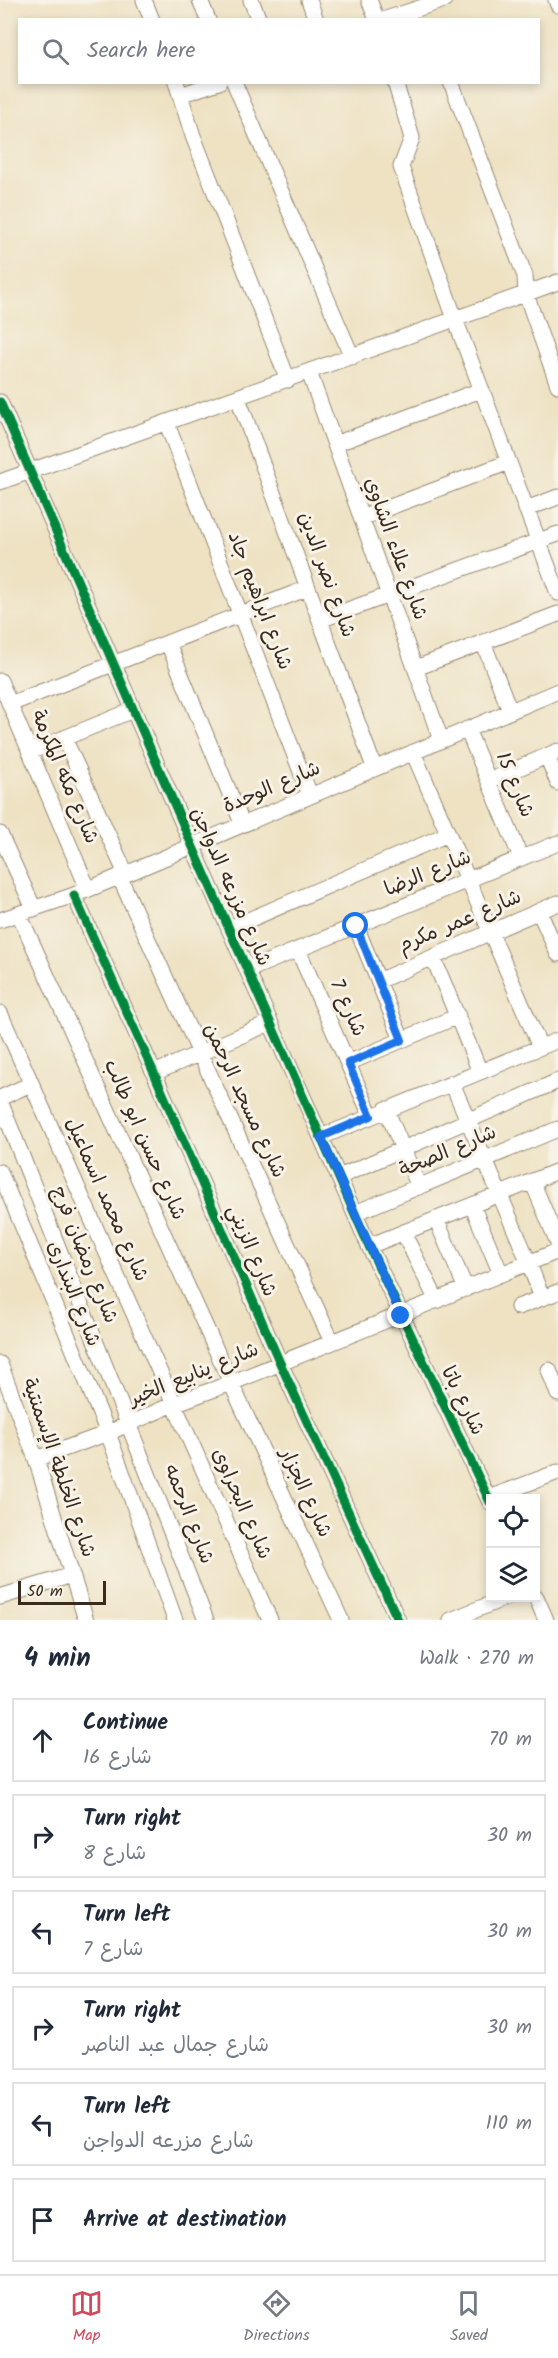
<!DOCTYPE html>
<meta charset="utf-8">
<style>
:root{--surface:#fff;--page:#f6f6f7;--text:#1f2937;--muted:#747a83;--line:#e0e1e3;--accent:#d1495b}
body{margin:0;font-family:Kalam,"Playpen Sans Arabic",sans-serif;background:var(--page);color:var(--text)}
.controls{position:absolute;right:18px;bottom:18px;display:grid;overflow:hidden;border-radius:0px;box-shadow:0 3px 9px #0003}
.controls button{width:54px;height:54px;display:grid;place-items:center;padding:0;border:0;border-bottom:2px solid var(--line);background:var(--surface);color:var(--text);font:30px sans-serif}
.scale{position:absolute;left:18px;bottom:15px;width:88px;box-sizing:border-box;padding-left:6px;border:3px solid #3b2a1e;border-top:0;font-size:16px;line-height:21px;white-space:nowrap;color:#3b2a1e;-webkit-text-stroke:4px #f7f3e8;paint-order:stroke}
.stop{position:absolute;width:18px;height:18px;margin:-14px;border:4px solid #1a73e8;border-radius:50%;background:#fff}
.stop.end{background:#1a73e8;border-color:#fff;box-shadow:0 2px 6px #0008}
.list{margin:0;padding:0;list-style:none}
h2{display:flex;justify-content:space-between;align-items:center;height:78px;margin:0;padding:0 24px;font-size:26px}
h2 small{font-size:20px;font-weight:400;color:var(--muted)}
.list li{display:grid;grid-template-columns:39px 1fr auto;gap:18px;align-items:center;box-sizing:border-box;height:84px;margin:0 12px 12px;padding:0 12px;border:2px solid var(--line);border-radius:0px}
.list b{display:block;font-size:22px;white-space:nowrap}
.list p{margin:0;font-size:20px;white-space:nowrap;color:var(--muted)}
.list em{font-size:20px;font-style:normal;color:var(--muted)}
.icon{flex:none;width:33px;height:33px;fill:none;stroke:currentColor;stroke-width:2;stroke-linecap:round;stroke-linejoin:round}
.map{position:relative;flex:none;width:558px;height:1620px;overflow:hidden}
.search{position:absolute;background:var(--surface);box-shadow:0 3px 9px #0003;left:18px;right:18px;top:18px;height:66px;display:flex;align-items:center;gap:15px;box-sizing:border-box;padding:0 21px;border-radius:0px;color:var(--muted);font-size:22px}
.sheet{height:654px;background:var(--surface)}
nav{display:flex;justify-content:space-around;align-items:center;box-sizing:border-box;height:84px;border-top:2px solid var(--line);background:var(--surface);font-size:16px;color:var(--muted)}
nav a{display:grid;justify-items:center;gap:3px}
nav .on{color:var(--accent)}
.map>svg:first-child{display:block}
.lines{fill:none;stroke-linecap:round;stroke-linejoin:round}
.minor-casing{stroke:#948670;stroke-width:17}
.minor{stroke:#fff;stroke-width:15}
.cycleway-casing{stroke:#f7f3e8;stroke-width:13}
.cycleway{stroke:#00873e;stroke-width:9}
.route{stroke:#1a73e8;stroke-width:8}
.labels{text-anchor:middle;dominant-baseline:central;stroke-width:6;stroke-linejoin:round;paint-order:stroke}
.street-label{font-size:20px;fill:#3b2a1e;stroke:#f7f3e8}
</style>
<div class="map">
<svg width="558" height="1620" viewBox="0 0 558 1620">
<rect width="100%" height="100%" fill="#f7f3e8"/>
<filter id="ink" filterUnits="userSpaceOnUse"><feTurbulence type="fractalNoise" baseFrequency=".0167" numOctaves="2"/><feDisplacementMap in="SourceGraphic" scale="12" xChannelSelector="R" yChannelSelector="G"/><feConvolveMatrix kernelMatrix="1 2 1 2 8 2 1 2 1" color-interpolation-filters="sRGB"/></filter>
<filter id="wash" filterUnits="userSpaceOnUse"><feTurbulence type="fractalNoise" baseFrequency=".008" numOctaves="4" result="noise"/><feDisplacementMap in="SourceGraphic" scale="24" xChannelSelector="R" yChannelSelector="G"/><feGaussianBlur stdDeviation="1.35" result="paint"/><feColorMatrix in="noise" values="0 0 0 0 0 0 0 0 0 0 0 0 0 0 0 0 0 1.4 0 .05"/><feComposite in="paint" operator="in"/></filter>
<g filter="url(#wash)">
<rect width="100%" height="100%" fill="#eee2c3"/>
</g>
<g filter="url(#ink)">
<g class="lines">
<defs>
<path id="minor" d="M144 0 152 20
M200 0 208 20
M251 0 259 20
M309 0 316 20
M369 0 377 20
M556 0 558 5
M383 20 444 0
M176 82 193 136 288 380
M234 82 352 357
M395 82 412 138 401 167 455 319 558 593
M451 82 525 276 526 294 558 385
M180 95 219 82
M309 372 441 740
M238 398 374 767
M0 402 192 845 369 1246 490 1502
M167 424 310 795
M335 444 481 390
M0 482 558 282
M526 509 558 497
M361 518 509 462
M320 620 558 534
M483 642 510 711
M168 643 242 823
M416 668 558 614
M0 681 88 889
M10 704 308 588
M467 729 521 858
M64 738 126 874
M30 752 133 710
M413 752 540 1047
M547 756 558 783
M489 781 558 751
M0 834 34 909
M119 876 332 1342
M74 895 154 1073 280 1363 398 1620
M539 911 558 954
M19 914 231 1383 341 1620
M0 920 74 895 126 874 558 691
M356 926 402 1040
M230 928 448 834
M298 950 371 1116
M433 957 480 1072
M248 970 558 843
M378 981 558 903
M0 1013 270 1620
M348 1063 458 1016
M154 1073 270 1023
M452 1083 529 1263 542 1298
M0 1098 31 1084
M0 1101 206 1620
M386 1109 419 1187
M321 1137 558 1040
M0 1172 108 1433 175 1620
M339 1177 558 1081
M532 1181 558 1243
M472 1205 501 1274
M355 1213 558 1129
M436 1219 466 1289
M403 1232 437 1301
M369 1246 558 1171
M518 1307 558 1292
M0 1364 36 1459 86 1620
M549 1370 558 1394
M36 1459 108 1433 174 1404 231 1383 558 1251
M489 1498 558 1472
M0 1597 72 1575
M536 1597 546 1620
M451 1620 505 1598"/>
</defs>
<use href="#minor" class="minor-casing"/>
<use href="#minor" class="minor"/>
<defs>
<path id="cycleway" d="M0 402 192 845 369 1246 490 1502
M74 895 154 1073 280 1363 398 1620"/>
</defs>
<use href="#cycleway" class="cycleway-casing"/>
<use href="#cycleway" class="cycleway"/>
</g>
</g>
<g class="lines" filter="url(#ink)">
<path class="route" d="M356 926 402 1040 348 1063 371 1116 321 1137 401 1316"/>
</g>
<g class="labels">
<g class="street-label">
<text transform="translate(395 549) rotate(70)">شارع علاء الشاوي</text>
<text transform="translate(326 575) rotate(70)">شارع نصر الدين</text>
<text transform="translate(259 601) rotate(69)">شارع ابراهيم جاد</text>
<text transform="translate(64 777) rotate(67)">شارع مكه المكرمة</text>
<text transform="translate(514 785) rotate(67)">شارع 15</text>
<text transform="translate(272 788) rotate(-23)">شارع الوحدة</text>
<text transform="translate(428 874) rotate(-22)">شارع الرضا</text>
<text transform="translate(230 887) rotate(66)">شارع مزرعه الدواجن</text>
<text transform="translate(460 922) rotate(-23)">شارع عمر مكرم</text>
<text transform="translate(347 1008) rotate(66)">شارع 7</text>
<text transform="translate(244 1101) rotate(65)">شارع مسجد الرحمن</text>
<text transform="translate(144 1140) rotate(66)">شارع حسن ابو طالب</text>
<text transform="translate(448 1152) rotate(-23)">شارع الصحة</text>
<text transform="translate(106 1200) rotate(66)">شارع محمد اسماعيل</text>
<text transform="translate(251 1251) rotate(67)">شارع الزيني</text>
<text transform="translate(84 1255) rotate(68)">شارع رمضان فرج</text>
<text transform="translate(73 1294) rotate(68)">شارع البندارى</text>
<text transform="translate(194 1375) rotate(-22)">شارع ينابيع الخير</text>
<text transform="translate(462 1401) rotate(64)">شارع باتا</text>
<text transform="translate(58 1468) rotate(71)">شارع الخلطة الإسمنتية</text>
<text transform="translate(305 1493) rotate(65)">شارع الجزار</text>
<text transform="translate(241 1504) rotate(66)">شارع البحراوى</text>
<text transform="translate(188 1514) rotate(69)">شارع الرحمه</text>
</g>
</g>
</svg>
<div class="controls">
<button><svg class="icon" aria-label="locate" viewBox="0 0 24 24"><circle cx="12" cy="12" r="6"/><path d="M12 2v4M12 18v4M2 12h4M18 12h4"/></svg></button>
<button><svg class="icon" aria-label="layers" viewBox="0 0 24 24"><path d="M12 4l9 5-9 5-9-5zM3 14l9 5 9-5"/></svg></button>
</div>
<div class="scale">50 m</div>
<div class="stop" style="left:356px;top:926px"></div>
<div class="stop end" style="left:401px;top:1316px"></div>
<div class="search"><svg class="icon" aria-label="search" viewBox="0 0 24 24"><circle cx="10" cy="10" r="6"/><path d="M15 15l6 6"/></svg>Search here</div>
</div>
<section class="sheet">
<h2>4 min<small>Walk · 270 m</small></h2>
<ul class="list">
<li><svg class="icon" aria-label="ahead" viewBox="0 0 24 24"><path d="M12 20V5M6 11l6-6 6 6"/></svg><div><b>Continue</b><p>شارع 16</p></div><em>70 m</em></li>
<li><svg class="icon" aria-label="right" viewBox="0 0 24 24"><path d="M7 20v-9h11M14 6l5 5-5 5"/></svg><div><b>Turn right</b><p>شارع 8</p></div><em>30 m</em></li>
<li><svg class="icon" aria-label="left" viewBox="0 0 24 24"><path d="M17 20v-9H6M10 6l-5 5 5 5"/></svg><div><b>Turn left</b><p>شارع 7</p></div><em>30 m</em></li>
<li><svg class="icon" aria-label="right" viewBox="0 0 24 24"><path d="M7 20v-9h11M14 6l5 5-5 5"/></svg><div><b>Turn right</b><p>شارع جمال عبد الناصر</p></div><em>30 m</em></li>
<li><svg class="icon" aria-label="left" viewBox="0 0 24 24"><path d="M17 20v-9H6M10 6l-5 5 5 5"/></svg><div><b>Turn left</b><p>شارع مزرعه الدواجن</p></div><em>110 m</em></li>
<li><svg class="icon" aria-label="arrive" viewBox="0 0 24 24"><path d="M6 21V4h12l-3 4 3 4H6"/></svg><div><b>Arrive at destination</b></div></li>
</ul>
</section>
<nav>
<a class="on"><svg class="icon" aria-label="map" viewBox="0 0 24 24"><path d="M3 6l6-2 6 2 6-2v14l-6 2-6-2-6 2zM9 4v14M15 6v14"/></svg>Map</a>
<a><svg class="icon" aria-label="directions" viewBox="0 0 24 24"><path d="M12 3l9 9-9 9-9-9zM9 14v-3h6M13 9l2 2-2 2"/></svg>Directions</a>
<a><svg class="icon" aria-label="saved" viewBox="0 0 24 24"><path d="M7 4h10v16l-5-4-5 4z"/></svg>Saved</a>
</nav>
